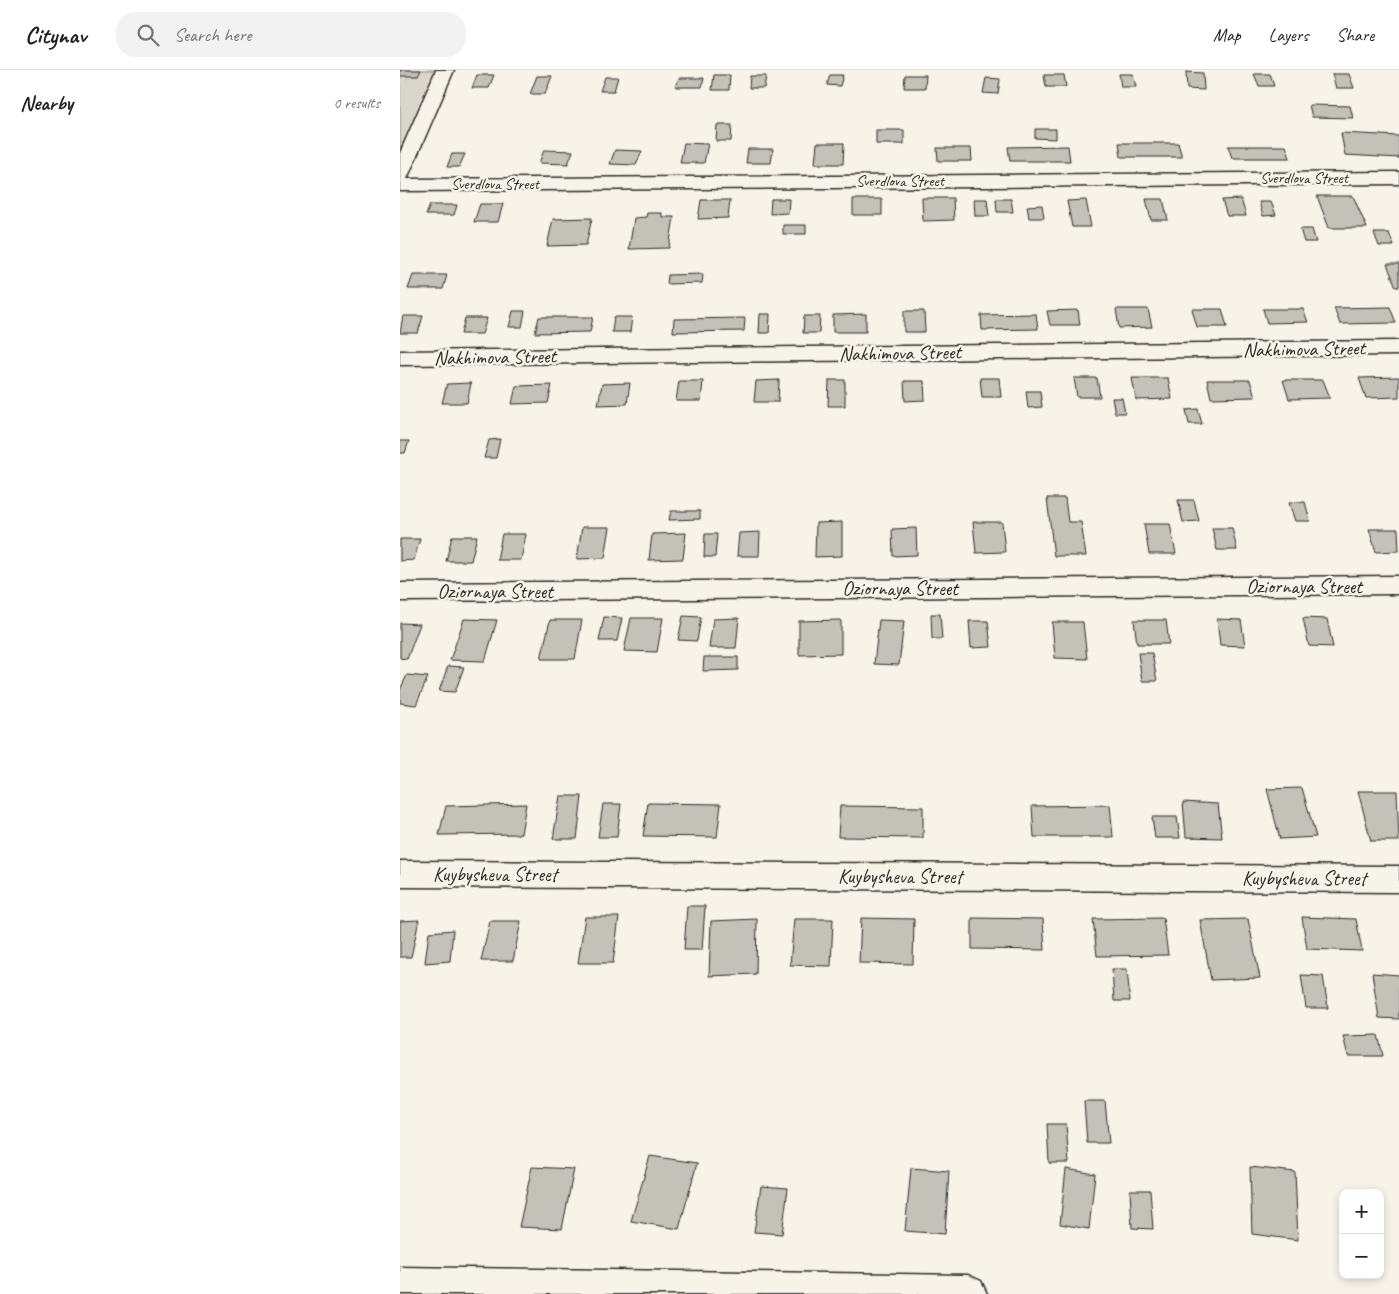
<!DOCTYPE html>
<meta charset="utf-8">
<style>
:root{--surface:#fff;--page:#f2f2f2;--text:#222;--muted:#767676;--line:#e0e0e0}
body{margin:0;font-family:Caveat,sans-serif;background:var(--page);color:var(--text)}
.controls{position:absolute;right:15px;bottom:15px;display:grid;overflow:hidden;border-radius:10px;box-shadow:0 2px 8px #0003}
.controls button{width:45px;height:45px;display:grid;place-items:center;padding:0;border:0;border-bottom:1px solid var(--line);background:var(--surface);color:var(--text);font:25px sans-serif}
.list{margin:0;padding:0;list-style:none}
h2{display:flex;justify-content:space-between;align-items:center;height:65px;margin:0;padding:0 20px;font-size:21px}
h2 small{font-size:16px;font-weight:400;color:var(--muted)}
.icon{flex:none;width:28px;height:28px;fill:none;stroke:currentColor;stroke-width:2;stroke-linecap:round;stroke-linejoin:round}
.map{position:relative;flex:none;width:999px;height:1224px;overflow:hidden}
header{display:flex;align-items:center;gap:30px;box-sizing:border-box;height:70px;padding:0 25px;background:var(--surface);border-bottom:1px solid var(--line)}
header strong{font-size:24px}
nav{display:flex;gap:28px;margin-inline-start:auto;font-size:18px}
.search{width:350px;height:45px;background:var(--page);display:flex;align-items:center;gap:12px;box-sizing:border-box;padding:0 18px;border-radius:20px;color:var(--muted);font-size:19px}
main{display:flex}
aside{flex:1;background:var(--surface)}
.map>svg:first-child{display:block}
.green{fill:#dad6cc;stroke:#82807c}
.building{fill:#c4c1b9;stroke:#2b2b2b}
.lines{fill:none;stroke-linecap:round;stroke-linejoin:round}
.minor-casing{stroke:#2b2b2b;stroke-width:3}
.minor{fill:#f7f3e8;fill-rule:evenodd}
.labels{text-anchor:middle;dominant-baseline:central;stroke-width:5;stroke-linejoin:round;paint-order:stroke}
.far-street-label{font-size:16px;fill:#2b2b2b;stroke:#f7f3e8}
.street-label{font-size:20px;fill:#2b2b2b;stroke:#f7f3e8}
</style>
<header>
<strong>Citynav</strong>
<div class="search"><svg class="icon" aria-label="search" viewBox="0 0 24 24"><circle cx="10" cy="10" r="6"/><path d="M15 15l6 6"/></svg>Search here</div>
<nav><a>Map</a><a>Layers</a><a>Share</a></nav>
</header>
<main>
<aside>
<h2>Nearby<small>0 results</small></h2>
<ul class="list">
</ul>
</aside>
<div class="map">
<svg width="999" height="1224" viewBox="0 0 999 1224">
<rect width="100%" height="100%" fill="#f7f3e8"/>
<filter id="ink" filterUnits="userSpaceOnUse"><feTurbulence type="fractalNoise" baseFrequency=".02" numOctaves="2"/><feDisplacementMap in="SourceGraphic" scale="10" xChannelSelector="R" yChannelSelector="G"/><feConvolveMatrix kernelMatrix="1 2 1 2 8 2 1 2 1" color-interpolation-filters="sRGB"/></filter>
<g filter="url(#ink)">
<path class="green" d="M0 0H40L0 79Z"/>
<path class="building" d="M0 0H21L18 6H0Z
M786 2 803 3 804 20 787 19Z
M719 4H733L736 17H721Z
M854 4H870L874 16H859Z
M932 4H949L954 18H936Z
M77 5H94L89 18H72Z
M314 5H330L329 20H312Z
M430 5H443L440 16 427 15Z
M505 5H526L525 18H504Z
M644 5H664L666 17H646Z
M137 6H152L145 24H130Z
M350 6H366L364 18H349Z
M205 7H218L214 21H200Z
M279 8H304L302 17H276Z
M586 8 600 9 598 24 583 23Z
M909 35 950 36 953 48 912 47Z
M317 55H332L331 71H316Z
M635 59H656V69L635 68Z
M476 60H504V74H476Z
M941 63 999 66V88L945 85Z
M284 73 308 74 304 93H280Z
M417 73H444L443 94H415Z
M719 73H778L782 87H721Z
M668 76 670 91H610L608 77Z
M828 76H886L890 88H832Z
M537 78H571L572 91H538Z
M348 79H373L371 93H346Z
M144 80 173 81 168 94 139 93Z
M215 80 242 81 236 95 210 94Z
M52 84H65L59 97H47Z
M917 126H953L967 158H929Z
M522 128H553L554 150 523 151Z
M371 129H389L388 143 370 144Z
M453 129H482V145H453Z
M574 129H587L589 146H575Z
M596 129H611L613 142H597Z
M746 129H763L768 150H751Z
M841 129 846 146H827L822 130Z
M301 130H330L328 148 298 149Z
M686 130 691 157H672L667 131Z
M859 132H871L876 145 863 146Z
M80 134H103L98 152H74Z
M30 135H57L54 145H26Z
M642 135 644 148H629L627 136Z
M247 143H262V147H274L269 178 229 179 234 148 246 147Z
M192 148 186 175 147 176 153 149Z
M383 155H406V164H383Z
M900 159H912L916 172H904Z
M974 163H989L994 176H979Z
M987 194H999V217H996Z
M303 204 302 213 267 214 268 205Z
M13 205H47L43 219H8Z
M990 237 996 253 940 254 934 238Z
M716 239H748L752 257 719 258Z
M792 239H822L827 257H797Z
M863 239H903L908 252 867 253Z
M678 240 680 255H650L647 241Z
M113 241H125L122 257H109Z
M504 241H524L525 262H504Z
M360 244H370L369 263H359Z
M466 244V262H433V245Z
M636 244 638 259 582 260 581 245Z
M3 246H23L18 263H0Z
M404 246H420L419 263H403Z
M139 247H193L190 262 135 263Z
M214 247H232L230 262H212Z
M65 248H87L82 264H61Z
M345 248 344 261 273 262 274 249Z
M999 307V327L966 328 959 308Z
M580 308H599L601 327H582Z
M674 308H697L700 327H677Z
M732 308H768L772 329 736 330Z
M379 310 378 332H354L356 311Z
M429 310H445V336H428Z
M807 310H850L855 327 811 328Z
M883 310H923L930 328 889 329Z
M279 311H303L301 331H276Z
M504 311H524L525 330 505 331Z
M71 313 67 333H42L47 314Z
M230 313 227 334 198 335 202 314Z
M152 315 148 333 112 334 116 316Z
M626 321H640L642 337 628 338Z
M712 328H722L725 343H715Z
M798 339 802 354H789L786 340Z
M100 369 96 388H84L89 370Z
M0 371H9L5 383H0Z
M647 428H665L668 452H681L686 486H654Z
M778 430H794L799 451 783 452Z
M905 432 910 451H895L889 433Z
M271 441H300V449L269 450Z
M442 452V486L415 487 416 453Z
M573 452H602L605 482 576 483Z
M744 454H770L776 484H749Z
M182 457H210L205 488 177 489Z
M516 458 517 485 493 486 492 459Z
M812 458H832L837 480H817Z
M969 459H998L999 481 976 482Z
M360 462 359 486H337L339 463Z
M286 463 283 489 249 490 252 464Z
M102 464H126L121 490H97Z
M305 464H317L315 487H304Z
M52 466H77L71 491H46Z
M0 469H20L14 490 0 491Z
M531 544H540L542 569H532Z
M283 546 301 547 297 571 278 570Z
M204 547 222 548 217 571H199Z
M231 548H263L257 582 224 581Z
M339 548 336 578H309L313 549Z
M903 548 927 549 933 577 909 576Z
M64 549 97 550 85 591 50 590Z
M817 549 841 550 845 576 820 575Z
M150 550H182L175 589H141Z
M441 550V584L399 585V551Z
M479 550 504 551 499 595 474 594Z
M734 550H766L769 574H737Z
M569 551H588L591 577 571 578Z
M652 552H683L687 589 655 588Z
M0 553 20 554 7 589 0 588Z
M738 583H752L757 611H742Z
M304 587H338V600L303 601Z
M48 596 64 597 55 622 39 621Z
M7 605 28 607 16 635 0 633V620Z
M902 718 916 767 880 769 867 719Z
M958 721H997L999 771H971Z
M160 726H182L177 769H153Z
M783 732 818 734 822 768 786 767Z
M248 733 321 734 317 767 243 766Z
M126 734 121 764 39 765 46 736Z
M203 734H221L217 767H198Z
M710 735 713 767H634L632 736Z
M440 736 523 737V768L438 767Z
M752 747H777L780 768H755Z
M287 836H305L302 880H284Z
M185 847H219L213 893H178Z
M902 847 956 849 962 881 907 879Z
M461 848 514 849 513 894 459 893Z
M572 848 643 849 645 880 572 879Z
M763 848 768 885 697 886 693 849Z
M357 849 356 904 309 906 311 851Z
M394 849H433L431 896 390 895Z
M848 849 860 908 811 910 800 850Z
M19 850 11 887H0V851Z
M90 851H121L113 891H81Z
M53 860 50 891 25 893 29 862Z
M712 899H727L730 931H714Z
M972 903 999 905V949L979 948Z
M901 905 923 906 928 938H906Z
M978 965 983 986H948L943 966Z
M684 1031H705L709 1073H687Z
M647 1054H666L669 1093H649Z
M250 1086 297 1093 279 1159 231 1151Z
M132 1097 174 1099 162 1159 119 1157Z
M850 1097 895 1102 898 1170 852 1164Z
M511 1098 549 1101 545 1164 505 1161Z
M666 1099 695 1104 689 1159 660 1154Z
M361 1116 388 1118 382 1164 354 1162Z
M730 1120H750L753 1159 732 1158Z"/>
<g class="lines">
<defs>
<path id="minor" d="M36 0H54L7 109 999 102V114L0 121V83Z
M999 271V285L0 295V281Z
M999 506V524L0 531V513Z
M0 791 999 796V822L0 817Z
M0 1197 568 1205 581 1211 587 1224H0Z"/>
</defs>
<use href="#minor" class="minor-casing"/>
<use href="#minor" class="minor"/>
</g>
</g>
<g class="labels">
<g class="far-street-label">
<text x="904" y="108">Sverdlova Street</text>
<text x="500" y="111">Sverdlova Street</text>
<text x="95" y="114">Sverdlova Street</text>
</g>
<g class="street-label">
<text transform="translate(904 279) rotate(-1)">Nakhimova Street</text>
<text transform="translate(500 283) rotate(-1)">Nakhimova Street</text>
<text transform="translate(95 287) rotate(-1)">Nakhimova Street</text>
<text x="904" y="516">Oziornaya Street</text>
<text x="500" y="518">Oziornaya Street</text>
<text x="95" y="521">Oziornaya Street</text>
<text x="95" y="804">Kuybysheva Street</text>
<text x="500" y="806">Kuybysheva Street</text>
<text x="904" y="808">Kuybysheva Street</text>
</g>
</g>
</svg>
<div class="controls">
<button>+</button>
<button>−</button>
</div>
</div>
</main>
